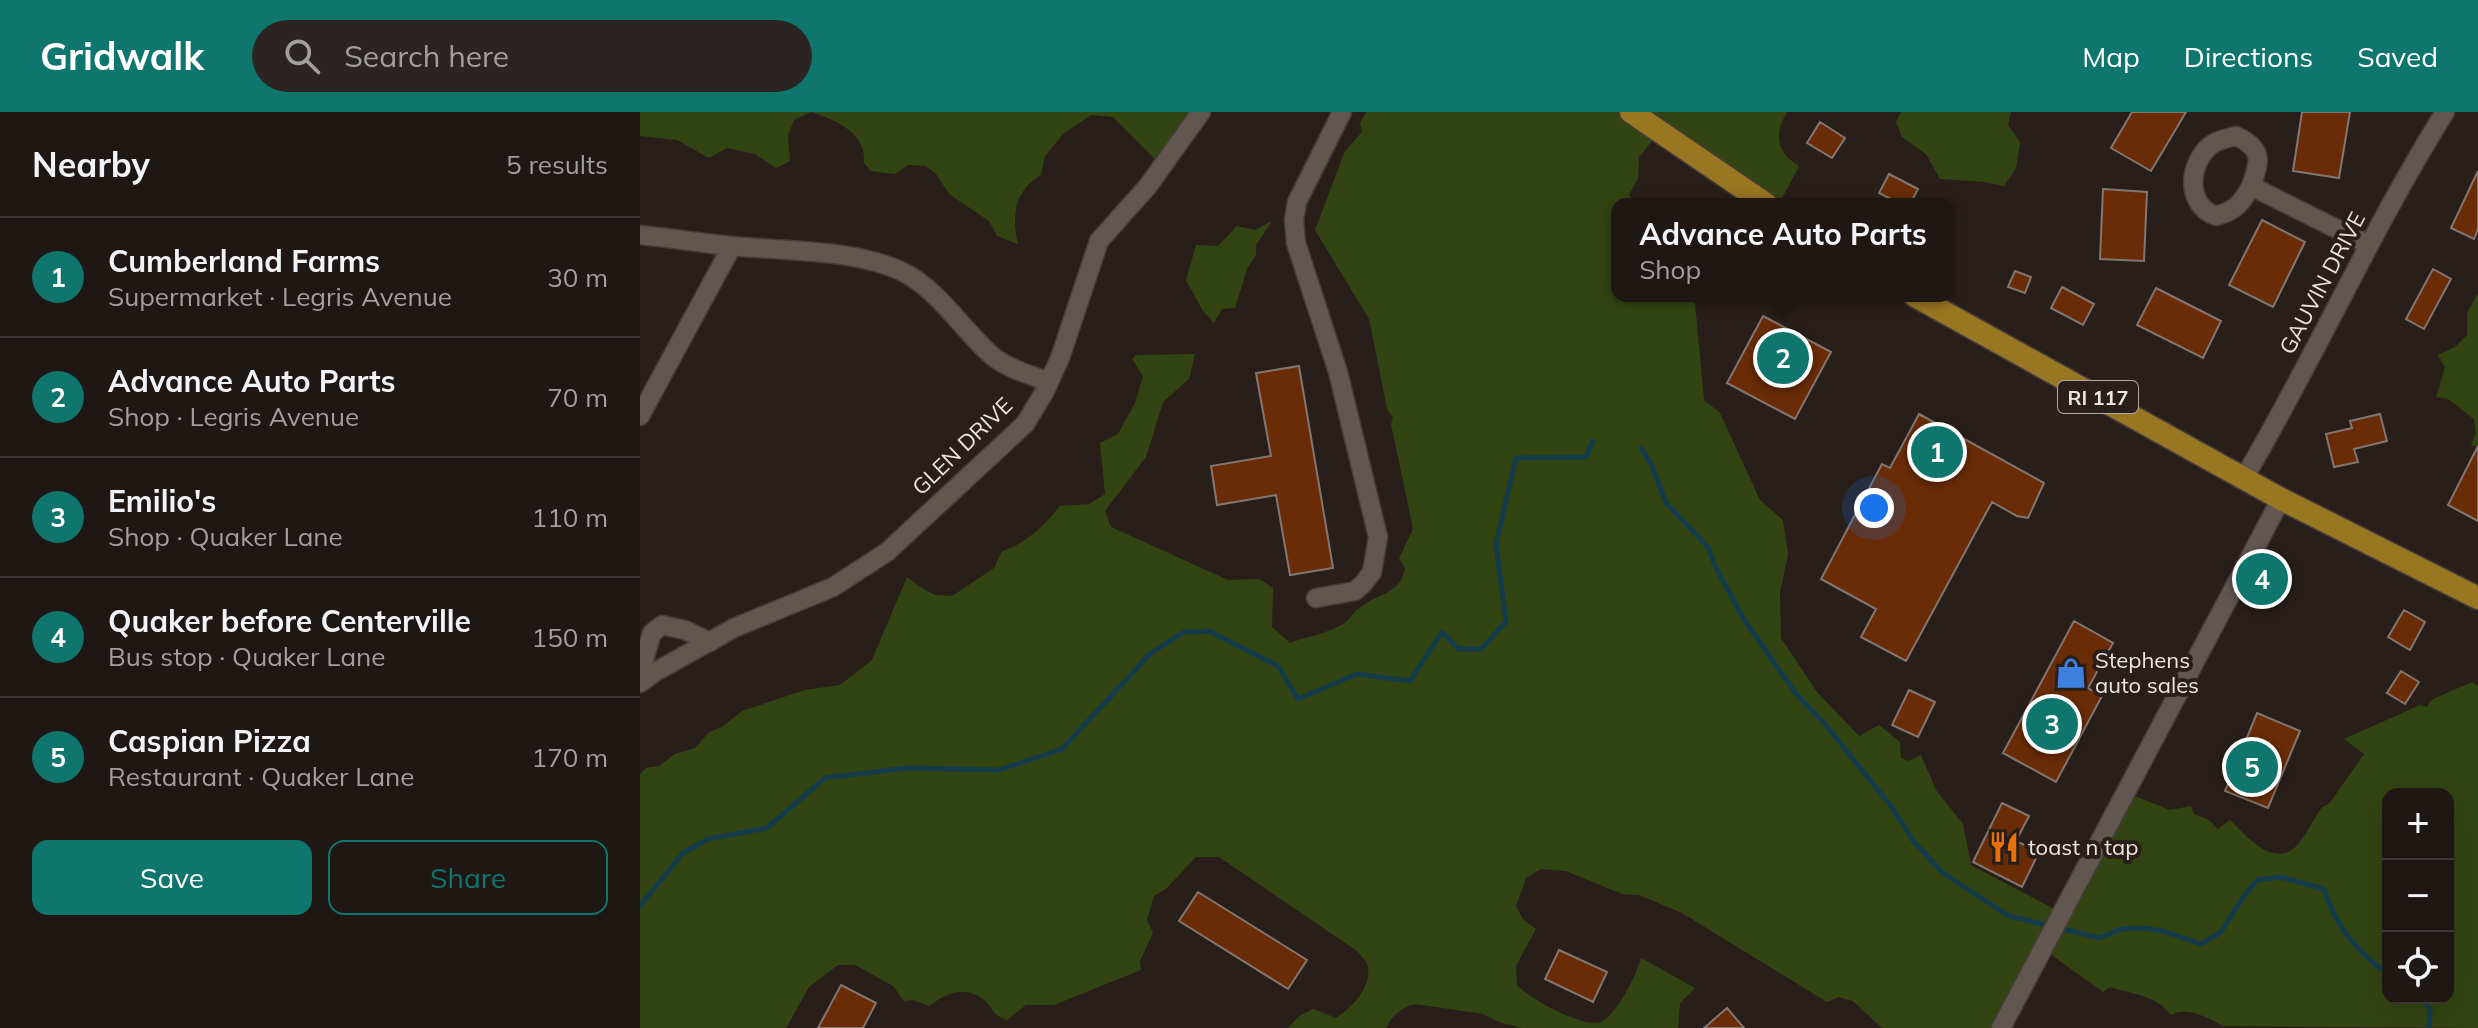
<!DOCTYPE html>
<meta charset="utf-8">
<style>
:root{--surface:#1f1714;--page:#2c2422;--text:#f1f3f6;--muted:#a19fa0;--line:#3c3634;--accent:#0f766e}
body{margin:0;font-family:Mulish,sans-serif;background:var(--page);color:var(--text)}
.controls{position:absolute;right:24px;bottom:24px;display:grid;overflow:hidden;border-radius:16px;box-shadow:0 8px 32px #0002}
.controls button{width:72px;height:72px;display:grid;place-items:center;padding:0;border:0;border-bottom:2px solid var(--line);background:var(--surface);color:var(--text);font:40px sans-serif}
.you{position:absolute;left:1234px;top:396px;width:28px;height:28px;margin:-20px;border:6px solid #fff;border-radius:50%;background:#1a73e8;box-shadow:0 0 0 12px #1a73e833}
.badge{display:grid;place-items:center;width:52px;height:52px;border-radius:50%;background:var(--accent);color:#fff;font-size:26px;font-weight:700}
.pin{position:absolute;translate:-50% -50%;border:4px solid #fff;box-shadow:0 2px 8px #0006}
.popup{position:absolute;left:971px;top:86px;width:344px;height:104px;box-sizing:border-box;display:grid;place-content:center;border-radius:16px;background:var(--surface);filter:drop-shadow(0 2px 6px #0005);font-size:26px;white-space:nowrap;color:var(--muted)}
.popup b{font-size:30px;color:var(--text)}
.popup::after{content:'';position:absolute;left:50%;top:100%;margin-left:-16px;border:16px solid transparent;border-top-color:var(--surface)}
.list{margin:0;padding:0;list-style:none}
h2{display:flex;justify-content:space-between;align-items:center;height:104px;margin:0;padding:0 32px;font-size:34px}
h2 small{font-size:26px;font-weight:400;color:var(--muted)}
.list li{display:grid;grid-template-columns:52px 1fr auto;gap:24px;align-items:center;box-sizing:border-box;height:120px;padding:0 32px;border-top:2px solid var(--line)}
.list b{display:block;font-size:30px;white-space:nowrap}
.list p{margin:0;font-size:26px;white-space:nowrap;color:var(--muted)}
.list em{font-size:26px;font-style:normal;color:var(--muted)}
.actions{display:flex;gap:16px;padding:24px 32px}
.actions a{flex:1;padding:18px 0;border:2px solid var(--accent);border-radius:16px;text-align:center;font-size:28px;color:var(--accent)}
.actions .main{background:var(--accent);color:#fff}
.icon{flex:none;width:44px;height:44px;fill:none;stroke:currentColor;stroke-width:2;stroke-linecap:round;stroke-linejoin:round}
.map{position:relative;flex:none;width:1838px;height:916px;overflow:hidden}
header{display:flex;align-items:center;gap:48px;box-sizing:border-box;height:112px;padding:0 40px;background:var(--accent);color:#fff}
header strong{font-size:38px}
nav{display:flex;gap:44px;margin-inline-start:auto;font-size:28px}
.search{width:560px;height:72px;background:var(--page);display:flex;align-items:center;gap:20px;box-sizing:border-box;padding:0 28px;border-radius:44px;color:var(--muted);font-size:30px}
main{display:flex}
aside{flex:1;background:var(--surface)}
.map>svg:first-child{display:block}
.green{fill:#334413;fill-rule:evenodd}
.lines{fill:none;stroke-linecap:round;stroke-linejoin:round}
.stream{stroke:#153c4a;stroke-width:5}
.building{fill:#6a2c07;stroke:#837671;stroke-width:2}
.minor-casing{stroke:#463d3a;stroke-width:21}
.major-casing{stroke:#463d3a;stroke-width:25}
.minor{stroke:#625651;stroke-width:18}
.major{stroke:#997622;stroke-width:22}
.labels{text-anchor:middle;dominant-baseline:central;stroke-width:8;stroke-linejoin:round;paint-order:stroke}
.shield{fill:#291f1a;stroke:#b2a9a5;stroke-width:2}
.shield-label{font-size:20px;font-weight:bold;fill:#ece4e1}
.street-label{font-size:22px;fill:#ece4e1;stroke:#291f1a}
.poi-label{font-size:22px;fill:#ece4e1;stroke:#291f1a;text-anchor:start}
</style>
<header>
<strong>Gridwalk</strong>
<div class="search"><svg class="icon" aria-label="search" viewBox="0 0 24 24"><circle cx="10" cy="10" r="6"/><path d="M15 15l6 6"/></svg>Search here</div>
<nav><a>Map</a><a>Directions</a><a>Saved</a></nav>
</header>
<main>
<aside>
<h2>Nearby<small>5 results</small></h2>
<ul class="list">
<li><span class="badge">1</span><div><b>Cumberland Farms</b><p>Supermarket · Legris Avenue</p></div><em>30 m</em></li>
<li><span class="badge">2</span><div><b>Advance Auto Parts</b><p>Shop · Legris Avenue</p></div><em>70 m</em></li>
<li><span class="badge">3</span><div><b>Emilio's</b><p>Shop · Quaker Lane</p></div><em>110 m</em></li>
<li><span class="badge">4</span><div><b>Quaker before Centerville</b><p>Bus stop · Quaker Lane</p></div><em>150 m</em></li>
<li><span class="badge">5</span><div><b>Caspian Pizza</b><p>Restaurant · Quaker Lane</p></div><em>170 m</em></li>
</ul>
<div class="actions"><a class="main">Save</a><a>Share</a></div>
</aside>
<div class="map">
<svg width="1838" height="916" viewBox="0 0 1838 916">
<rect width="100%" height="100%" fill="#291f1a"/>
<path class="green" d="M0 0H171L154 8 148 23 150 49 136 56 115 42 87 36 69 46 37 28 0 24Z
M171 0H562L522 54 473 5 451 3 423 22 405 44 401 63C375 78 371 104 378 132L357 124 349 109 309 82 296 62 286 54 268 53 255 62 231 59 224 51C227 21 196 8 171 0Z
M726 0H1147C1134 23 1136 40 1159 54L1139 92 1133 91 1020 19 999 45 998 66 989 83 995 92H977V184H1043L1055 191 1064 288 1080 301 1120 388 1143 408 1148 443 1140 480 1141 526 1177 580 1219 624 1239 613 1260 630 1261 646 1269 649 1281 643 1296 678 1323 712 1331 753 1416 798 1487 681 1530 698 1551 694 1554 702 1569 708 1578 717 1590 708C1605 722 1630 754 1653 737 1662 731 1675 705 1682 695L1689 692 1724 642 1704 627 1780 593 1787 595 1791 588 1832 570 1838 574V916L1584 914C1568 907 1548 893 1531 903 1516 883 1492 882 1470 875L1463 880 1406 839 1361 916H1242L1213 889 1199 885 1187 890 1042 801 999 783 982 782 926 759 901 757 886 766 876 794 883 807 896 817 876 854 877 873C890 887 942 916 961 910 978 901 996 864 1001 846L1055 876 1040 891 1038 916H882L859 910 843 902 776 892C761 895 753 903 746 916H648L659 904 673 897 696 906C712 896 736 871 726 850 724 846 720 843 717 839L579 745H556L526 777 514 784 507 808 513 821 500 849 501 858 414 893H386L367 908C350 902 354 896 343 887 324 873 306 881 289 894L273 888 264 889 253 874 215 853H198L169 875 146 916H0V662L6 656 19 654 35 642 55 636 69 620 82 615 102 599 165 578 200 573 232 548 267 465 280 475 295 483 312 484 354 456 362 439C387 431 404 414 420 394L449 392 465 382 460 331 478 322 495 291 503 264 492 247 496 243 555 242 549 267 523 290 506 345 465 399 471 415 588 468 619 467 633 476 632 515 650 531C666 525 688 521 703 512 710 508 714 499 721 495 738 481 760 483 765 456L759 446 773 417 751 312 753 306 747 297 729 207 675 118 705 39 722 20 720 11ZM1748 682H1808V886H1748Z
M1261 0H1371L1368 13 1380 30 1376 56 1364 74 1345 70 1300 67 1286 42 1262 25 1256 10Z
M632 109 616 133V143L607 157 595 196 582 197 574 211 563 199 546 168 556 133 578 134 597 114 615 118Z
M1838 181V334H1831L1836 320 1834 307 1808 287 1796 285 1805 255 1798 243 1815 235 1827 223V201Z"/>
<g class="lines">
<path class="stream" d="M1001 336 1011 352 1026 391 1068 435 1075 454 1103 506 1156 582 1184 611 1251 694 1274 730 1303 761 1369 804 1410 814
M0 794 43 741 68 727 127 716 185 666 267 656 359 658 422 637 511 541 544 520 569 519 638 554 658 587 717 562 770 569 802 520 818 537H841L866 510 856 432 876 346 946 345 953 329
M1420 816 1459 826 1481 817 1503 816 1523 819 1561 832 1581 820 1604 784 1617 768 1640 765 1684 777C1695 813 1717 841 1748 862
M1781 886 1790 897 1789 916"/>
</g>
<path class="building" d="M1492 0H1546L1511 59 1471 36Z
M1662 0H1710L1699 66 1653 59Z
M1180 10 1205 26 1192 46 1167 31Z
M1838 59V117L1834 127 1811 116Z
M1249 62 1278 77 1270 92H1261L1239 81Z
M1463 77 1507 80 1504 149 1460 147Z
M1622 108 1665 130 1633 195 1589 173Z
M1793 157 1811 167 1784 217 1766 207Z
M1375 159 1391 165 1385 181 1368 175Z
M1422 175 1454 192 1443 213 1411 196Z
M1516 176 1581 209 1563 246 1497 213Z
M1123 204 1191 240 1155 307 1087 271Z
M659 254 693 456 650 463 636 383 577 393 571 354 631 344 616 261Z
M1279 302 1404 371 1388 406 1377 404 1352 390 1266 549 1221 525 1236 497 1181 467 1242 352 1250 356Z
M1740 302 1747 329 1714 337 1718 350 1694 355 1686 322 1712 316 1710 309Z
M1838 334V409L1808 393Z
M1764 498 1785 510 1770 538 1748 525Z
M1434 509 1473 531 1448 576 1462 584 1416 670 1363 641Z
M1761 559 1779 570 1765 592 1747 581Z
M1269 578 1295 590 1278 625 1252 613Z
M1617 601 1660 619 1628 696 1585 679Z
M1362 691 1389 704 1376 729 1399 740 1382 775 1333 750Z
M558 780 667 848 648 877 539 809Z
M919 838 967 860 953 890 905 867Z
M201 873 236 891 223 916H178Z
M1087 896 1104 916H1064Z"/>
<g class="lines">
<defs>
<path id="minor" d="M1611 74C1602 91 1595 99 1576 104 1546 93 1547 53 1571 33 1577 28 1588 26 1596 24 1624 37 1620 49 1611 74L1729 133
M0 123C30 126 61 131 91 134 144 139 217 137 265 161 296 177 323 217 349 241 365 256 388 262 409 270
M0 304 92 134
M1604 366C1675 246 1731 118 1805 0
M676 486 715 479 723 472 732 460 738 425 698 260 656 131 654 108 657 90 702 0
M0 561 12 521 22 513 45 518 70 530
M0 571 15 560 94 516 193 475 247 440 385 312 405 279 420 246 459 129 508 74 561 0
M1361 916 1641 387"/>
<path id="major" d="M991 0 1126 92
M1275 184 1641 387 1838 486"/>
</defs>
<use href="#minor" class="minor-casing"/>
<use href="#major" class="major-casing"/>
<use href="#minor" class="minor"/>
<use href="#major" class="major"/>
</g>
<defs>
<symbol id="shop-bare" viewBox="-9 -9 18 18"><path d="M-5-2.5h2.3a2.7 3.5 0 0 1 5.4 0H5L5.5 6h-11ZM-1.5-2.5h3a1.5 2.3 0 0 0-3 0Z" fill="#3f7fe0" stroke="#291f1a" stroke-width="2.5" paint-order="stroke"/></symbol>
<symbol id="restaurant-bare" viewBox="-9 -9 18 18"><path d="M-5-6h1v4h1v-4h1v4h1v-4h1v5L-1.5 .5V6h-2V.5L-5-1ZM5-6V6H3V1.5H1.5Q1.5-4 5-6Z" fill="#e8710a" stroke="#291f1a" stroke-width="2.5" paint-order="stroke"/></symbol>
</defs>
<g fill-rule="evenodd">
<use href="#shop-bare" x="1409" y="539" width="44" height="44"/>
<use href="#restaurant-bare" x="1342" y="713" width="44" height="44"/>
</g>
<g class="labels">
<rect class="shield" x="1418" y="269" width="80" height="32" rx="6"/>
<g class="shield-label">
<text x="1458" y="285">RI 117</text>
</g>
<g class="street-label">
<text transform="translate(1682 171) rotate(-62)">GAUVIN DRIVE</text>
<text transform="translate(322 334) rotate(-44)">GLEN DRIVE</text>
</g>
<g class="poi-label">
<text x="1455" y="548">Stephens<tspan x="1455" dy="25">auto sales</tspan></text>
<text x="1388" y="735">toast n tap</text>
</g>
</g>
</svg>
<div class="controls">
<button>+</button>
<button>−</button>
<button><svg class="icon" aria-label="locate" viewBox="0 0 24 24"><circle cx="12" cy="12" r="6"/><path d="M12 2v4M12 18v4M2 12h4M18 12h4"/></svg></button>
</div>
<div class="you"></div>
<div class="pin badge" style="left:1297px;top:340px">1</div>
<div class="pin badge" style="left:1143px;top:246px">2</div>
<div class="popup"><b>Advance Auto Parts</b>Shop</div>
<div class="pin badge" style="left:1412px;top:612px">3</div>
<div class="pin badge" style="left:1622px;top:467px">4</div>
<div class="pin badge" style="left:1612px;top:655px">5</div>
</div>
</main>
